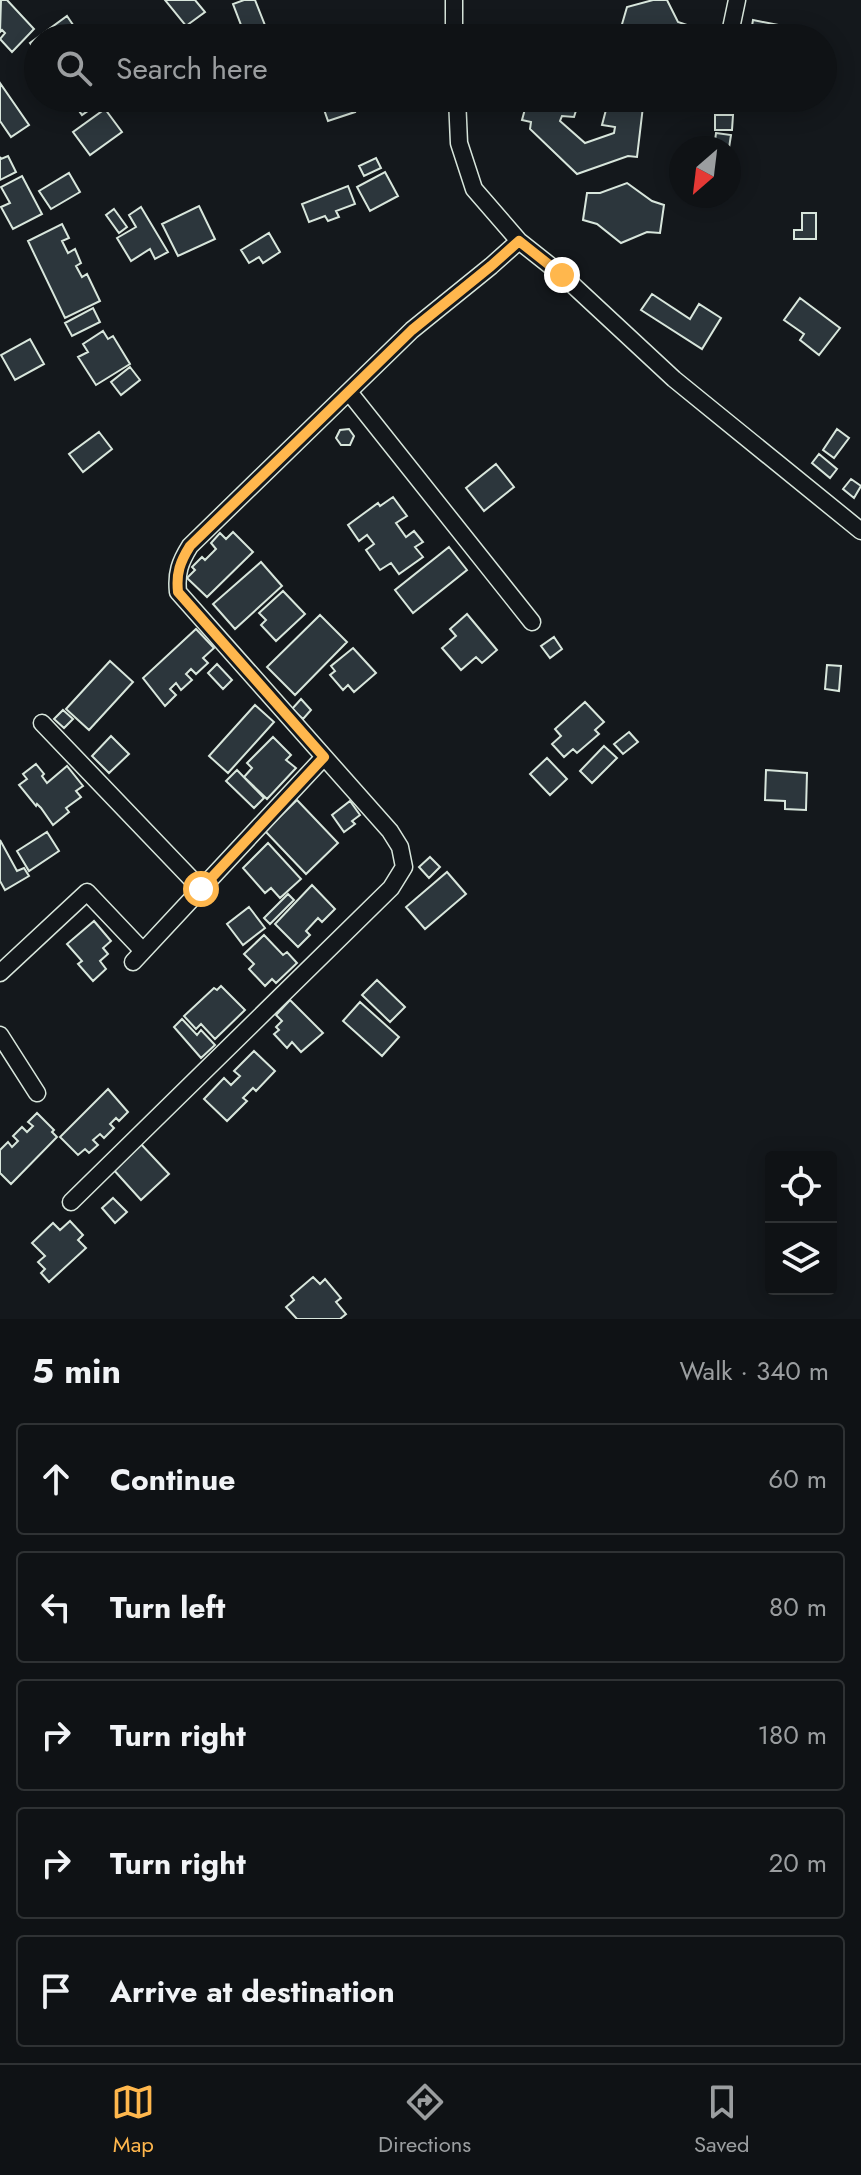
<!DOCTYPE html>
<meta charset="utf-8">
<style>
:root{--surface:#0f1215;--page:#1d2022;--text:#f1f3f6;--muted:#9b9ea0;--line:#2f3234;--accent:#ffb74d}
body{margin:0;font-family:Jost,sans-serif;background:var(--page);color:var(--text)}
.controls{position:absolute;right:24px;bottom:24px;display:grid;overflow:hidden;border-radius:8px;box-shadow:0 4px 20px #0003}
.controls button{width:72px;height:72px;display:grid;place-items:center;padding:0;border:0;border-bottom:2px solid var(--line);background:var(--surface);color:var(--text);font:40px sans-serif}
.compass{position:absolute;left:669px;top:136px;width:72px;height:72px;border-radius:50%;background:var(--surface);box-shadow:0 4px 20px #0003;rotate:208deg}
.stop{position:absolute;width:24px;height:24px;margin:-18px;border:6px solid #ffb74d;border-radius:50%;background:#fff}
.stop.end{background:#ffb74d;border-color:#fff;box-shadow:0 2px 8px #0008}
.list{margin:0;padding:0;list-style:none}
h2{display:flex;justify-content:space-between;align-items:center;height:104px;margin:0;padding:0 32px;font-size:34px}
h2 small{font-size:26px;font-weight:400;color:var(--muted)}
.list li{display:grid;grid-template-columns:52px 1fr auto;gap:24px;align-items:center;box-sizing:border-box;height:112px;margin:0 16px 16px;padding:0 16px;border:2px solid var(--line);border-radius:8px}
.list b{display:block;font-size:30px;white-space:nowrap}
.list em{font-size:26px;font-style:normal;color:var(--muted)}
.icon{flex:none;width:44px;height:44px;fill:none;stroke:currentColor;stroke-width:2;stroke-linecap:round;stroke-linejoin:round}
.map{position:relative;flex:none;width:861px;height:1319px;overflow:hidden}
.search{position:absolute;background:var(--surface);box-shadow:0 4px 20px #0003;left:24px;right:24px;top:24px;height:88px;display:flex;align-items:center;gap:20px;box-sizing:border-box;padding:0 28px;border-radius:44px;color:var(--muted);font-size:30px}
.sheet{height:744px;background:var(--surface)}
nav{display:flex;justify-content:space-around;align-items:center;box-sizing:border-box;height:112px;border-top:2px solid var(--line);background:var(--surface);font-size:22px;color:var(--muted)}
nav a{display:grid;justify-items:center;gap:4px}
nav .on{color:var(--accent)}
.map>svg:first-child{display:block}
.building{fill:#2c363c;stroke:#d8e6dc;stroke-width:2}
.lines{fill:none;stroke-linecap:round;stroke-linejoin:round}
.minor-casing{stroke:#d8e6dc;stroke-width:19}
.minor{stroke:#14181c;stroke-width:16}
.route{stroke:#ffb74d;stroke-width:10}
</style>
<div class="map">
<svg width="861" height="1319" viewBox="0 0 861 1319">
<rect width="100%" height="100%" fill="#14181c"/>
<path class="building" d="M1 0H7L34 29 12 52 0 39 5 33 2 30 0 32Z
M165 0H195L205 12 186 26Z
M244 0H255L270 38H246L233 4Z
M653 0H667L678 22 711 33 709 38H618L627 7Z
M67 16 82 38H38V54L30 43Z
M753 20 794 28 793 38H750Z
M0 83 29 125 11 137 0 121Z
M70 98H106L82 115Z
M330 98H350L355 112 328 121 321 101Z
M528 98H565L579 101 574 117 562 116 560 121 585 143 614 133 615 127 602 125 607 106 621 110 622 103 617 98H644L637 157 628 156 577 174 530 129 531 122 522 120Z
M105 109 122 132 90 155 73 132Z
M715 115H733L732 130H715Z
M716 133 731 135 729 148H714Z
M8 156 16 172 0 180V157L1 159Z
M376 158 381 168 364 176 359 166Z
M385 172 398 196 370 211 357 187Z
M69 173 80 192 51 209 39 191Z
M22 176 42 214 13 229 1 207 10 203 1 187Z
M627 183 652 201 664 205 660 233 647 232 621 243 597 224 583 220 587 193H600Z
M348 186 355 204 336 211 339 217 328 221 325 216 309 222 302 204Z
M199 206 215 239 178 256 162 224Z
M141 207 168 252 155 259 150 249 131 261 117 238 136 227 129 215Z
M114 209 127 227 119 233 106 215Z
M802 213H816V239H794V230H802Z
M62 224 69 238 62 241 68 253 75 249 81 263 76 266 82 277 87 274 100 301 65 318 28 241Z
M269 233 280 252 263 263 259 257 249 263 241 250Z
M652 294 690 319 699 304 721 318 702 349 641 310Z
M800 298 840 328 819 355 800 340 804 334 784 320Z
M93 308 100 322 72 336 65 323Z
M103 331 108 339 113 336 130 364 96 385 78 357 88 352 83 344Z
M30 339 44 364 15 380 1 355Z
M130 367 140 380 121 395 111 382Z
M349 429 354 436 350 445H341L336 438 340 430Z
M837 429 849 438 834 458 823 450Z
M99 432 112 449 83 472 69 454Z
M819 454 837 469 830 478 812 463Z
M496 464 514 487 484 511 466 488Z
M851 479 861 486 854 498 843 489Z
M393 497 407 516 396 523 406 537 414 531 423 542 415 547 423 557 399 574 391 563 380 570 366 550 374 544 367 535 359 541 348 525 378 503 380 506Z
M233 532 253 552 207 597 187 578 195 570 192 567 202 557 205 560 216 549 211 543 220 533 226 539Z
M449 547 467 570 413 613 395 590Z
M261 562 282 586 235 629 213 604Z
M283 591 305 614 276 641 261 625 266 620 259 613Z
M467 614 497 650 482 663 476 657 461 670 442 648 456 636 450 629Z
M320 615 347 642 295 695 267 667Z
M196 629 214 648 203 658 208 663 196 674 191 669 186 674 192 680 181 690 176 683 170 689 176 695 165 706 143 678Z
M554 637 562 649 550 658 541 646Z
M353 648 376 673 354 692 348 685 343 690 330 675 335 671 331 666Z
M110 661 133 682 89 730 66 709Z
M217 664 232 680 223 689 208 673Z
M827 665 841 666 839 691 825 689Z
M301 699 311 710 303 719 292 709Z
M585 702 604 722 595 730 599 734 577 753 573 749 564 757 552 744 561 736 555 729Z
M255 705 274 722 228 773 209 756Z
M63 710 73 719 64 728 54 719Z
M629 732 638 742 623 754 614 744Z
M111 736 129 754 109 773 92 756Z
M273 737 291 755 286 760 296 768 267 799 244 777 252 768 247 763Z
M604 746 617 758 592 783 580 771Z
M547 758 567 779 550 795 530 774Z
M36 764 44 774 42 776 47 783 67 766 83 786 76 791 81 797 66 808 69 812 53 825 41 808 37 804 36 806 19 785 27 779 23 774Z
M237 770 264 798 254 808 226 781Z
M766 770 807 773 806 810 785 809V801L765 800Z
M297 800 338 843 306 874 265 831Z
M350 801 360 815 352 821 355 824 344 832 332 815Z
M47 832 59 851 29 871 17 851Z
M0 840 17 871 24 868 29 876 5 890 0 881Z
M268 843 301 879 280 898 271 888 265 893 243 868Z
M430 857 440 867 429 878 419 867Z
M447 872 466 894 425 929 406 907Z
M312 885 335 909 322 922 318 918 306 931 310 935 298 947 275 924Z
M288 894 294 900 270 924 264 918Z
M249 907 265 928 243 945 227 924Z
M94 921 111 941 103 948 108 954 100 961 106 969 93 981 78 964 82 961 67 944Z
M264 935 283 955 287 952 297 963 276 983 272 979 265 986 249 969 254 964 244 954Z
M377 980 405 1007 390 1022 362 995Z
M221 986 245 1010 215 1039 201 1024 196 1029 184 1016 214 988 217 990Z
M290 1000 323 1033 301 1052 292 1042 287 1048 274 1034 279 1030 276 1027 282 1021 276 1015Z
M360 1002 399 1037 382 1056 343 1021Z
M182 1019 197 1035 201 1030 215 1045 201 1058 174 1027Z
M254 1051 275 1071 256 1091 253 1088 243 1098 247 1101 227 1121 204 1099 224 1078 231 1085 240 1076 234 1071Z
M108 1089 128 1112 119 1121 116 1118 110 1124 114 1128 104 1138 100 1134 93 1140 98 1145 89 1153 85 1149 78 1155 60 1137Z
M37 1113 54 1130 52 1132 57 1137 11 1184 0 1173V1150L8 1142 12 1147 18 1141 13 1136 22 1127 27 1132 33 1126 28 1122Z
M140 1143 169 1174 141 1200 112 1168Z
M113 1198 127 1212 115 1223 102 1208Z
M70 1221 83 1235 78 1240 86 1248 49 1282 41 1273 45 1269 38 1262 45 1256 32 1243 53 1223 60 1230Z
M313 1277 320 1284 325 1279 341 1298 336 1302 346 1314 340 1319H297L286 1307 294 1300 291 1296Z"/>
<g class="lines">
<defs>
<path id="minor" d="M454 0V38
M729 38 737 0
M457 98 459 143 474 189 519 241 562 275 674 379 861 531
M349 392 532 622
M42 723 201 889
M133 962 324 757
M0 973 87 892 143 951
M0 1035 37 1093
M71 1202 391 888 404 867 400 847 390 831 178 592C176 573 180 562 190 546L412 330 491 266 519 241"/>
</defs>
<use href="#minor" class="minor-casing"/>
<use href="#minor" class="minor"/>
</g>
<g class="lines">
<path class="route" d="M201 889 324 757 178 592C176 573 180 562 190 546L412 330 491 266 519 241 562 275"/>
</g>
</svg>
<div class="controls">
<button><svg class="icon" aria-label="locate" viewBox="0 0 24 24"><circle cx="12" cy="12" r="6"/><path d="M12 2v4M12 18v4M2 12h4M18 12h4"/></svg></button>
<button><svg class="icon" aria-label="layers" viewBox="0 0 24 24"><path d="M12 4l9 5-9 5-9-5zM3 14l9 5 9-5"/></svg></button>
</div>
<svg class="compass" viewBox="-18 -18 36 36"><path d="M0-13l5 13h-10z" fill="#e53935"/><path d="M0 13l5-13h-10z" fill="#9b9ea0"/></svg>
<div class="stop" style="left:201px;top:889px"></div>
<div class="stop end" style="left:562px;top:275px"></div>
<div class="search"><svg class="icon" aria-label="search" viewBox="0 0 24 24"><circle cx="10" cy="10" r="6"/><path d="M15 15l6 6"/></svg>Search here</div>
</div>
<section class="sheet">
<h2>5 min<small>Walk · 340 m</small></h2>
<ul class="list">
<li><svg class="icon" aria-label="ahead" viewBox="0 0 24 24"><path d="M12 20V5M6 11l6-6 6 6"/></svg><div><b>Continue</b></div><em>60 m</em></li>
<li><svg class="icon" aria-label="left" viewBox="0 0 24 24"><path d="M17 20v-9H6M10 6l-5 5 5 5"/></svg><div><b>Turn left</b></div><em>80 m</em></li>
<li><svg class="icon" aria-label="right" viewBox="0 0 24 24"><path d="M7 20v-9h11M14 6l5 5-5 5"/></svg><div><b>Turn right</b></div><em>180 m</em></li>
<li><svg class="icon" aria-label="right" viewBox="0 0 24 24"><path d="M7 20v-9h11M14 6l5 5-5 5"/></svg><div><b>Turn right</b></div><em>20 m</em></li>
<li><svg class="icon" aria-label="arrive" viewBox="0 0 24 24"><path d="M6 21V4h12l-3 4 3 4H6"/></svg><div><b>Arrive at destination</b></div></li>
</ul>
</section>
<nav>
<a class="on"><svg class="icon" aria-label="map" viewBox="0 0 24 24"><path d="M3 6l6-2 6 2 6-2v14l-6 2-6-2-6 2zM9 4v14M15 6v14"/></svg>Map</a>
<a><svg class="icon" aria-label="directions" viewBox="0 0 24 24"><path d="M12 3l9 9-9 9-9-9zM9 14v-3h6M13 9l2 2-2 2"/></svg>Directions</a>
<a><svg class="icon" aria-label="saved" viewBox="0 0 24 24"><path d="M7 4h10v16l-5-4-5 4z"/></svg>Saved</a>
</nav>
